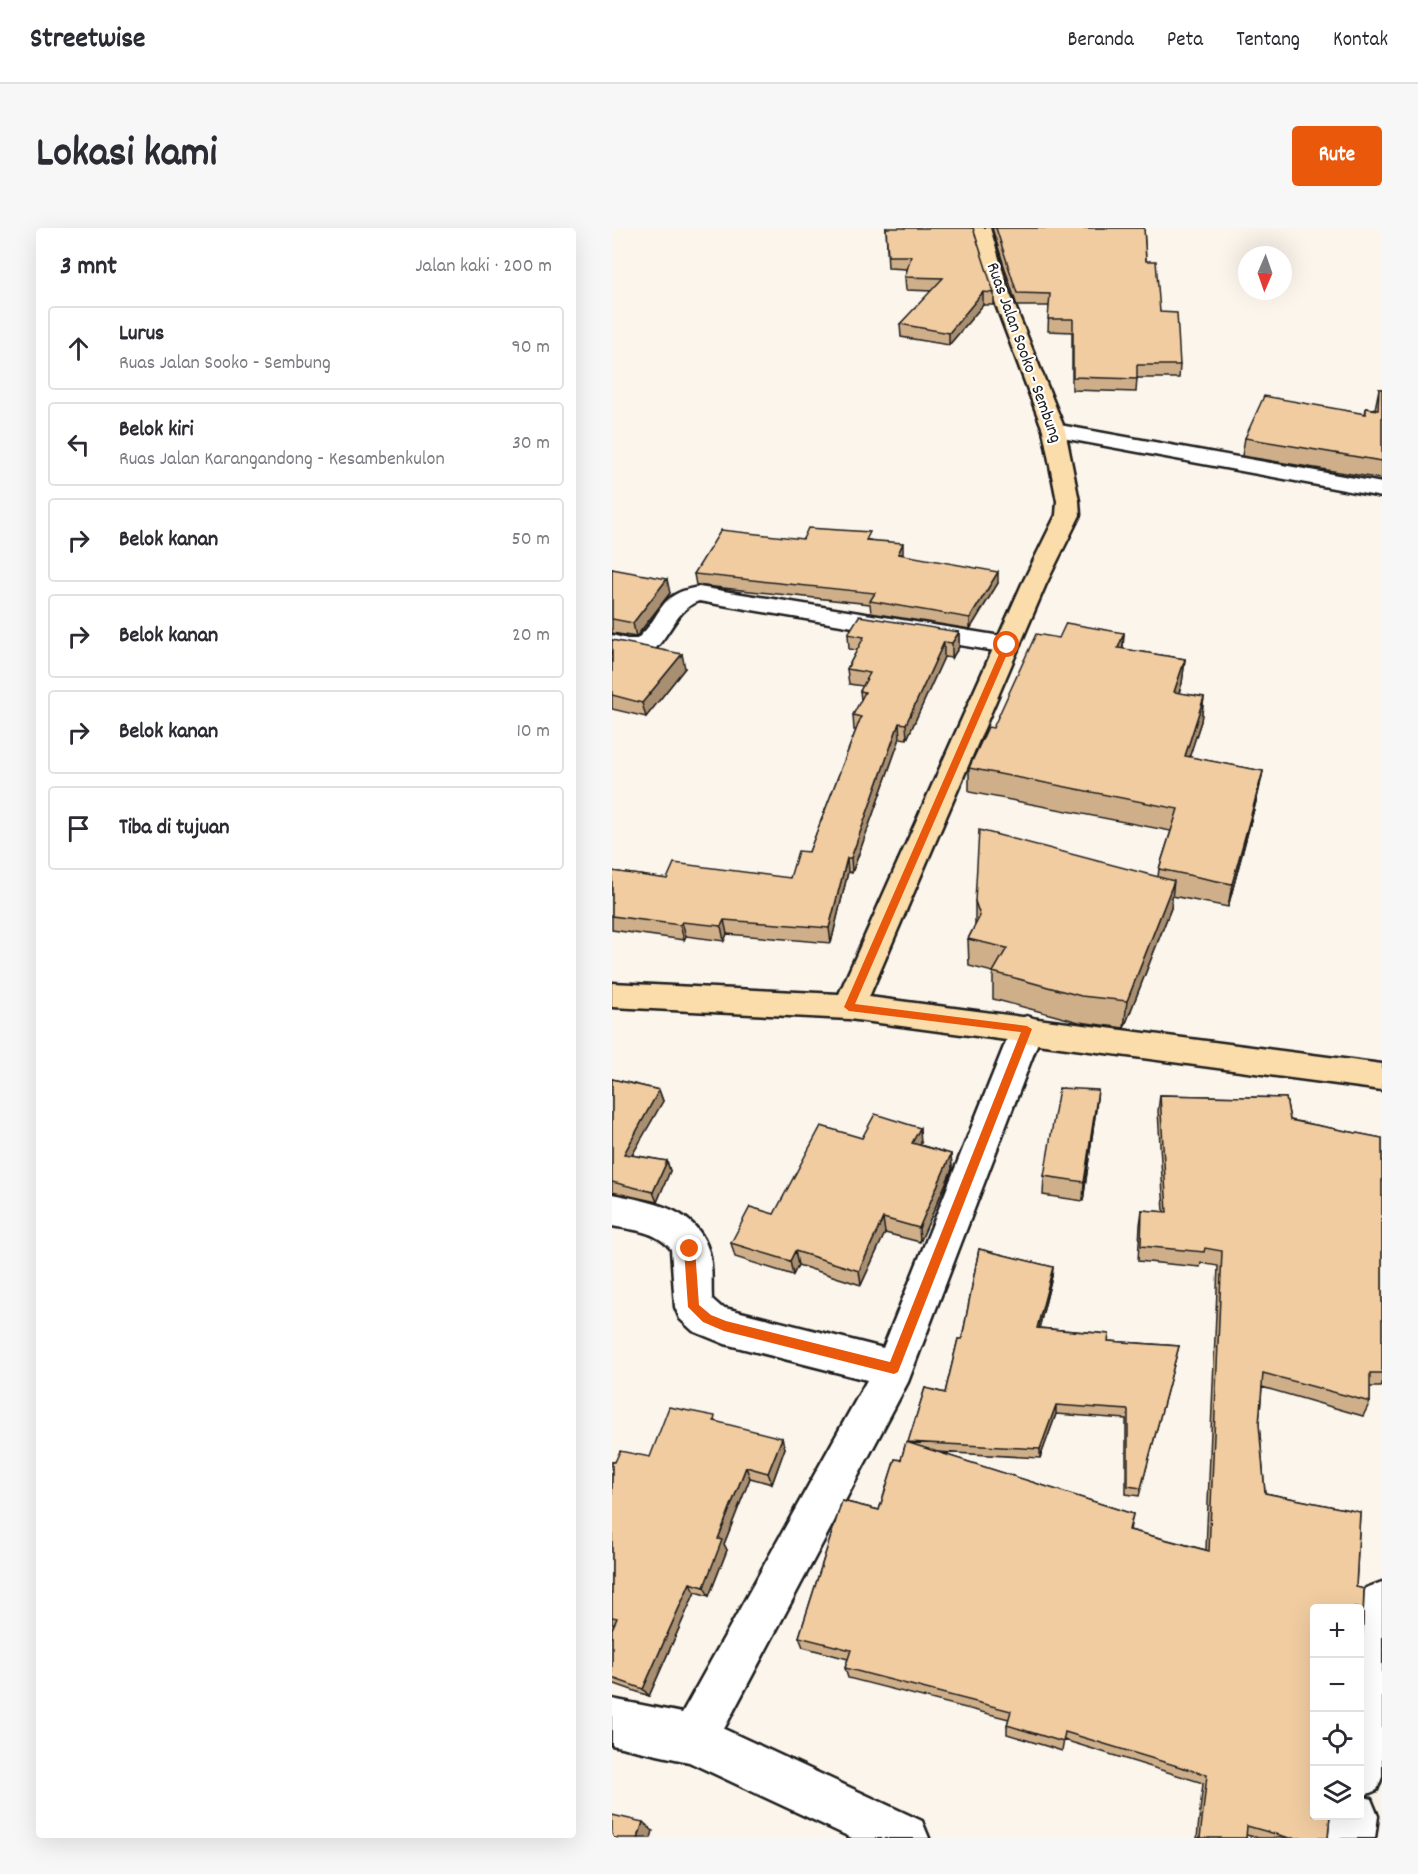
<!DOCTYPE html>
<html lang="id">
<meta charset="utf-8">
<style>
:root{--surface:#fff;--page:#f7f7f7;--text:#2b2b33;--muted:#7c7c81;--line:#e1e1e2;--accent:#ea580c}
body{margin:0;font-family:Dekko,sans-serif;background:var(--page);color:var(--text)}
.controls{position:absolute;right:18px;bottom:18px;display:grid;overflow:hidden;border-radius:6px;box-shadow:0 6px 24px #0002}
.controls button{width:54px;height:54px;display:grid;place-items:center;padding:0;border:0;border-bottom:2px solid var(--line);background:var(--surface);color:var(--text);font:30px sans-serif}
.compass{position:absolute;left:626px;top:18px;width:54px;height:54px;border-radius:50%;background:var(--surface);box-shadow:0 6px 24px #0002;rotate:182deg}
.stop{position:absolute;width:18px;height:18px;margin:-14px;border:4px solid #ea580c;border-radius:50%;background:#fff}
.stop.end{background:#ea580c;border-color:#fff;box-shadow:0 2px 6px #0008}
.list{margin:0;padding:0;list-style:none}
h2{display:flex;justify-content:space-between;align-items:center;height:78px;margin:0;padding:0 24px;font-size:26px}
h2 small{font-size:20px;font-weight:400;color:var(--muted)}
.list li{display:grid;grid-template-columns:39px 1fr auto;gap:18px;align-items:center;box-sizing:border-box;height:84px;margin:0 12px 12px;padding:0 12px;border:2px solid var(--line);border-radius:6px}
.list b{display:block;font-size:22px;white-space:nowrap}
.list p{margin:0;font-size:20px;white-space:nowrap;color:var(--muted)}
.list em{font-size:20px;font-style:normal;color:var(--muted)}
.icon{flex:none;width:33px;height:33px;fill:none;stroke:currentColor;stroke-width:2;stroke-linecap:round;stroke-linejoin:round}
.map{position:relative;flex:none;width:770px;height:1610px;overflow:hidden;border-radius:6px}
header{display:flex;align-items:center;gap:36px;box-sizing:border-box;height:84px;padding:0 30px;background:var(--surface);border-bottom:2px solid var(--line)}
header strong{font-size:28px}
nav{display:flex;gap:33px;margin-inline-start:auto;font-size:21px}
.intro{display:flex;align-items:center;justify-content:space-between;box-sizing:border-box;height:144px;padding:0 36px}
h1{margin:0;font-size:42px}
.button{padding:15px 27px;border-radius:6px;background:var(--accent);color:#fff;font-size:21px;font-weight:700}
main{display:flex;gap:36px;padding:0 36px}
aside{flex:1;background:var(--surface);border-radius:6px;box-shadow:0 6px 24px #0002}
.map>svg:first-child{display:block}
.lines{fill:none;stroke-linecap:round;stroke-linejoin:round}
.minor-casing{stroke:#1c1c1c;stroke-width:5}
.major-casing{stroke:#1c1c1c;stroke-width:5}
.minor{fill:#fff;fill-rule:evenodd}
.major{fill:#fbddab;fill-rule:evenodd}
.wall{fill:#cfaf8a;stroke:#1c1c1c;stroke-width:1.5}
.shaded-wall{fill:#a98f71;stroke:#1c1c1c;stroke-width:1.5}
.building{fill:#f1cca1;stroke:#1c1c1c;stroke-width:1.5}
.route{fill:#ea580c}
.labels{text-anchor:middle;dominant-baseline:central;stroke-width:4.5;stroke-linejoin:round;paint-order:stroke}
.far-street-label{font-size:18px;fill:#1c1c1c;stroke:#fff}
</style>
<header>
<strong>Streetwise</strong>
<nav><a>Beranda</a><a>Peta</a><a>Tentang</a><a>Kontak</a></nav>
</header>
<div class="intro"><h1>Lokasi kami</h1><a class="button">Rute</a></div>
<main>
<aside>
<h2>3 mnt<small>Jalan kaki · 200 m</small></h2>
<ul class="list">
<li><svg class="icon" aria-label="ahead" viewBox="0 0 24 24"><path d="M12 20V5M6 11l6-6 6 6"/></svg><div><b>Lurus</b><p>Ruas Jalan Sooko - Sembung</p></div><em>90 m</em></li>
<li><svg class="icon" aria-label="left" viewBox="0 0 24 24"><path d="M17 20v-9H6M10 6l-5 5 5 5"/></svg><div><b>Belok kiri</b><p>Ruas Jalan Karangandong - Kesambenkulon</p></div><em>30 m</em></li>
<li><svg class="icon" aria-label="right" viewBox="0 0 24 24"><path d="M7 20v-9h11M14 6l5 5-5 5"/></svg><div><b>Belok kanan</b></div><em>50 m</em></li>
<li><svg class="icon" aria-label="right" viewBox="0 0 24 24"><path d="M7 20v-9h11M14 6l5 5-5 5"/></svg><div><b>Belok kanan</b></div><em>20 m</em></li>
<li><svg class="icon" aria-label="right" viewBox="0 0 24 24"><path d="M7 20v-9h11M14 6l5 5-5 5"/></svg><div><b>Belok kanan</b></div><em>10 m</em></li>
<li><svg class="icon" aria-label="arrive" viewBox="0 0 24 24"><path d="M6 21V4h12l-3 4 3 4H6"/></svg><div><b>Tiba di tujuan</b></div></li>
</ul>
</aside>
<div class="map">
<svg width="770" height="1610" viewBox="0 0 770 1610">
<rect width="100%" height="100%" fill="#fcf5ec"/>
<filter id="ink" filterUnits="userSpaceOnUse"><feTurbulence type="fractalNoise" baseFrequency=".0167" numOctaves="2"/><feDisplacementMap in="SourceGraphic" scale="12" xChannelSelector="R" yChannelSelector="G"/><feConvolveMatrix kernelMatrix="1 2 1 2 8 2 1 2 1" color-interpolation-filters="sRGB"/></filter>
<g filter="url(#ink)">
<g class="lines">
<defs>
<path id="minor" d="M442 196 770 255V269L434 207 431 202 434 197Z
M87 359 395 409 404 412 408 417 404 422 395 425 87 373C65 380 57 409 41 423L14 427 0 423V407L15 411H25C52 387 44 366 87 359Z
M415 788 427 792 431 801 296 1154 112 1501 310 1593 317 1610H240L77 1534 0 1517V1471L70 1485 255 1152 113 1116 81 1103 68 1091 63 1079 59 1021C44 1003 22 1002 0 998V966C39 974 85 980 97 1024 101 1039 99 1056 100 1071L109 1079 271 1120 399 801 403 792Z
M770 1354V1549L765 1562 751 1568 759 1571 766 1588 763 1610H715L718 1588H748L747 1380 754 1360Z"/>
<path id="major" d="M360 0H378L396 61 453 202 467 273 468 287 434 356 257 769 770 836V862L237 791 0 779V755L227 766 410 356 444 287 445 273 431 202 378 61Z"/>
</defs>
<use href="#minor" class="minor-casing"/>
<use href="#major" class="major-casing"/>
<use href="#minor" class="minor"/>
<use href="#major" class="major"/>
</g>
<path class="wall" d="M274 0 382 65V77H371L337 117 289 109 288 96 320 63 294 62 293 49 295 41 276 40Z
M380 0H532L534 33 548 84 568 137 567 150H525L524 164 460 162V104L436 103 437 78H405Z
M767 161H770V251L630 228 633 210 753 186 754 180 763 181Z
M191 311 258 312 291 327 386 355 358 401 259 385 258 376 84 357 82 346Z
M0 341 58 365 24 409 0 405Z
M347 404V419L340 430 332 429 295 511 288 510 240 645 236 644 219 715 115 706 112 713 74 708 72 712 0 702V643L55 651 178 650 197 624 244 502H242L241 487 249 472 248 463 251 458 237 456 235 441 245 422 237 421 236 406Z
M512 405 511 421 573 431 570 455 567 465 592 469 589 493 577 529 651 543 646 566 616 679 560 668 559 680 512 800 467 794 381 771V744L357 738 356 711 363 697V673L546 649 547 641 559 603 357 564V540L381 500 447 410Z
M0 412 73 440 34 489 0 481Z
M0 851 47 862 51 873 20 927 55 933 58 943 45 974 0 964Z
M548 867 674 870 678 892 770 910V1157L769 1159H758V1174L751 1188 650 1159 647 1196 653 1265 748 1284 744 1359 752 1361 750 1416 747 1419V1380H702V1587H718L716 1610H647L634 1607V1610H585L591 1555 452 1512 450 1523 395 1506V1497L397 1491 236 1450 233 1440 236 1431 191 1419 187 1409 230 1273 267 1282 283 1231 289 1232 294 1214 296 1215 313 1160 333 1165 346 1111H350L367 1021 441 1039 440 1048 427 1100 497 1106 496 1113 567 1118 527 1268 514 1266V1191L444 1186 428 1230 325 1224 521 1286 518 1302 594 1322 606 1038 589 1035 588 1039 526 1033 528 997 530 982 552 984 546 883Z
M484 881 471 973 431 967 432 948Z
M309 915 308 917 339 926 340 941 308 1014 273 1005 249 1057 186 1037 181 1047 123 1029 119 1015 162 986Z
M105 1194 173 1220 160 1256 138 1250 112 1316 115 1322 97 1368 83 1364 37 1468 0 1455V1401L2 1397 0 1396V1234L38 1229Z"/>
<path class="shaded-wall" d="M371 64V77L337 117V105Z
M291 315V326H286Z
M386 344V355L358 401V390Z
M55 351 58 365 24 409 21 395Z
M347 404V419L340 430V415Z
M512 405 510 428 506 420Z
M332 414V429L295 511 294 496Z
M70 426 73 440 34 489 30 475Z
M573 431 570 455 559 488 562 464Z
M592 469 589 493 570 552 573 528Z
M287 495 288 510 240 645 239 630Z
M651 543 646 566 616 679 620 656Z
M235 630 236 644 219 715 217 700Z
M562 653 559 680 512 800 515 773Z
M112 692 115 706 112 713 109 698Z
M70 694 74 708 72 712 68 697Z
M47 862 51 873 15 936 12 926Z
M486 862 484 881 471 973 472 954Z
M308 900 309 915 302 930 300 915Z
M339 926 340 941 308 1014 307 1000Z
M55 933 58 943 45 974 41 964Z
M271 990 273 1005 249 1057 247 1043Z
M183 1023 186 1037 181 1047 178 1033Z
M441 1039 440 1048 425 1109V1100Z
M444 1177V1186L428 1230V1221Z
M170 1210 173 1220 160 1256 156 1245Z
M134 1239 138 1250 112 1316 115 1322 97 1368 92 1359 106 1311Z
M78 1355 83 1364 37 1468 31 1461Z
M31 1594 41 1603 39 1610H26Z"/>
<path class="building" d="M274 0H361L382 65 371 64 337 105 288 96 331 50 293 49 299 28H276Z
M384 0H532L534 33H544L548 84 565 85 568 137H525V151L461 149V91H436L438 66 405 65Z
M767 161H770V233L633 210 652 168 754 186V180L766 182Z
M196 300 258 304 254 312 291 315 286 326 386 344 358 390 258 373 263 365 82 346 109 302 191 311Z
M0 341 55 351 21 395 0 391Z
M247 388 347 404 340 415 332 414 294 496 287 495 239 630H235L217 700 112 692 109 698 70 694 68 697 0 688V643L55 651 62 635 178 650 186 623 197 624 249 489 241 487 253 464 248 463 258 445 235 441 252 409 236 406Z
M454 395 512 405 506 420 573 431 562 464 592 469 573 528 651 543 620 656 547 641 566 581 357 540 376 499 381 500 424 406 447 410Z
M0 412 70 426 30 475 0 467Z
M367 602 562 653 515 773 469 768 381 744 395 720 356 711 368 688 363 673Z
M0 851 47 862 12 926 55 933 41 964 0 954Z
M447 860 486 862 472 954 432 948Z
M548 867 674 870 678 892 770 910V1145H758V1174L651 1145 647 1196 653 1265 748 1284 744 1359 752 1361 750 1416H747V1380H702V1587H718L716 1610H678L635 1598 634 1610H588L595 1547 453 1504 451 1514 395 1497 399 1483 233 1440 239 1422 187 1409 230 1273 267 1282 283 1231 289 1232 294 1214 521 1286 517 1302 597 1323 610 1023 593 1020 592 1024 529 1018 530 982 555 984Z
M263 886 308 900 300 915 339 926 307 1000 271 990 247 1043 183 1023 178 1033 119 1015 138 979 162 986 209 898 250 910Z
M367 1021 441 1039 425 1100 497 1106 496 1113 567 1118 529 1260 516 1258V1182L444 1177 428 1221 296 1214 313 1160 333 1165 346 1111H350Z
M57 1179 103 1188 102 1193 170 1210 156 1245 134 1239 106 1311 110 1312 92 1359 78 1355 31 1461 0 1450V1401L5 1390 0 1389V1234H3L8 1223 38 1229Z
M0 1587 31 1594 26 1610H28H0Z"/>
</g>
<path class="route" d="M395 415 399 417 243 776 415 798 420 801 286 1144 282 1146 112 1103 91 1094 76 1079 72 1021 78 1016 83 1021 87 1077 99 1087 114 1093 278 1134 409 804 237 783 232 779 391 417Z"/>
<g class="labels">
<g class="far-street-label">
<text transform="translate(411 125) rotate(70)">Ruas Jalan Sooko - Sembung</text>
</g>
</g>
</svg>
<div class="controls">
<button>+</button>
<button>−</button>
<button><svg class="icon" aria-label="locate" viewBox="0 0 24 24"><circle cx="12" cy="12" r="6"/><path d="M12 2v4M12 18v4M2 12h4M18 12h4"/></svg></button>
<button><svg class="icon" aria-label="layers" viewBox="0 0 24 24"><path d="M12 4l9 5-9 5-9-5zM3 14l9 5 9-5"/></svg></button>
</div>
<svg class="compass" viewBox="-18 -18 36 36"><path d="M0-13l5 13h-10z" fill="#e53935"/><path d="M0 13l5-13h-10z" fill="#7c7c81"/></svg>
<div class="stop" style="left:395px;top:417px"></div>
<div class="stop end" style="left:78px;top:1021px"></div>
</div>
</main>
